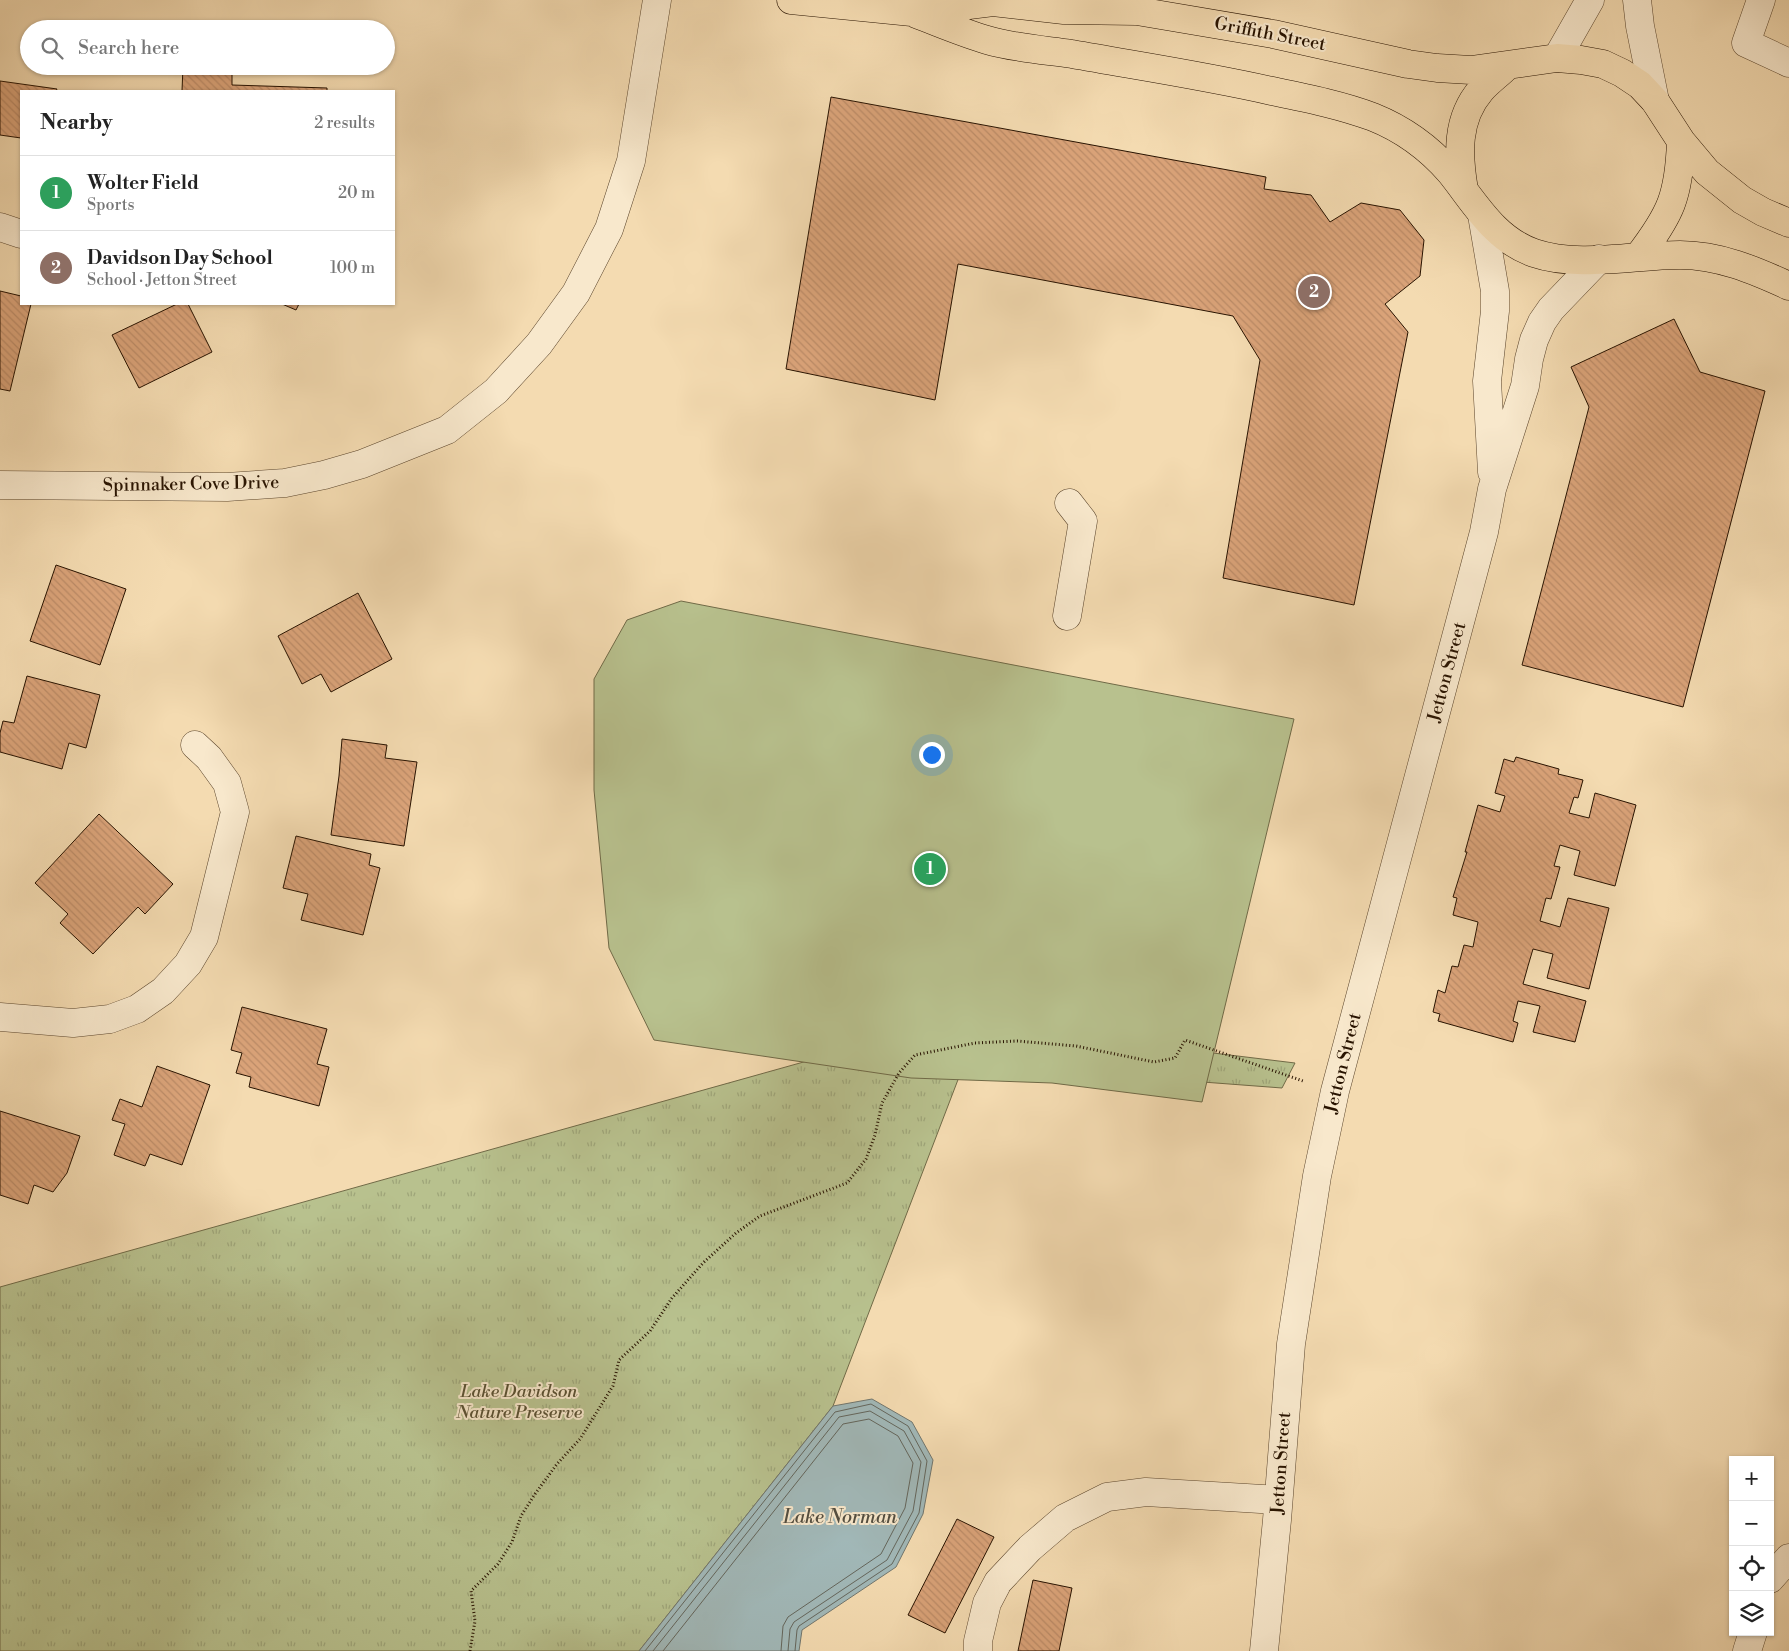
<!DOCTYPE html>
<meta charset="utf-8">
<style>
:root{--surface:#fff;--page:#f2f2f2;--text:#222;--muted:#767676;--line:#e0e0e0;--accent:#8f2418}
body{margin:0;font-family:"Libre Bodoni",serif;background:var(--page);color:var(--text)}
.controls{position:absolute;right:15px;bottom:15px;display:grid;overflow:hidden;border-radius:0px;box-shadow:0 1px 4px #0004}
.controls button{width:45px;height:45px;display:grid;place-items:center;padding:0;border:0;border-bottom:1px solid var(--line);background:var(--surface);color:var(--text);font:25px sans-serif}
.you{position:absolute;left:931px;top:754px;width:18px;height:18px;margin:-12px;border:4px solid #fff;border-radius:50%;background:#1a73e8;box-shadow:0 0 0 8px #1a73e833}
.badge{display:grid;place-items:center;width:32px;height:32px;border-radius:50%;background:var(--accent);color:#fff;font-size:16px;font-weight:700}
.pin{position:absolute;translate:-50% -50%;border:2px solid #fff;box-shadow:0 1px 5px #0006}
.list{margin:0;padding:0;list-style:none}
h2{display:flex;justify-content:space-between;align-items:center;height:65px;margin:0;padding:0 20px;font-size:21px}
h2 small{font-size:16px;font-weight:400;color:var(--muted)}
.list li{display:grid;grid-template-columns:32px 1fr auto;gap:15px;align-items:center;box-sizing:border-box;height:75px;padding:0 20px;border-top:1px solid var(--line)}
.list b{display:block;font-size:19px;white-space:nowrap}
.list p{margin:0;font-size:16px;white-space:nowrap;color:var(--muted)}
.list em{font-size:16px;font-style:normal;color:var(--muted)}
.icon{flex:none;width:28px;height:28px;fill:none;stroke:currentColor;stroke-width:2;stroke-linecap:round;stroke-linejoin:round}
.map{position:relative;flex:none;width:1789px;height:1651px;overflow:hidden}
.search{position:absolute;background:var(--surface);box-shadow:0 1px 4px #0004;left:20px;top:20px;width:375px;height:55px;display:flex;align-items:center;gap:12px;box-sizing:border-box;padding:0 18px;border-radius:28px;color:var(--muted);font-size:19px}
.panel{position:absolute;background:var(--surface);box-shadow:0 1px 4px #0004;left:20px;top:90px;width:375px;height:215px;border-radius:0px}
.map>svg:first-child{display:block}
.park{fill:url(#park-tufts);stroke:#706a47}
.pitch{fill:#b8c18e;stroke:#706a47}
.water{fill:#a1b8b8;stroke:#71766e}
.lines{fill:none;stroke-linecap:round;stroke-linejoin:round}
.shore{stroke:#64665c;stroke-width:1}
.building{fill:url(#building-back-hatch);stroke:#281300}
.minor-casing{stroke:#5b452c;stroke-width:29}
.major-casing{stroke:#281300;stroke-width:29}
.path{stroke:#281300;stroke-width:3;stroke-dasharray:1 2.5;stroke-linecap:butt}
.minor{stroke:#f8e8cc;stroke-width:28}
.major{stroke:#f4dbb1;stroke-width:28}
.labels{text-anchor:middle;dominant-baseline:central;stroke-width:4;stroke-linejoin:round;paint-order:stroke}
.street-label{font-size:18px;fill:#281300;stroke:#f8e8cc}
.park-label{font-size:18px;font-style:italic;fill:#5a5032;stroke:#f8e8cc}
.water-label{font-size:19px;font-style:italic;fill:#524d40;stroke:#f8e8cc}
</style>
<div class="map">
<svg width="1789" height="1651" viewBox="0 0 1789 1651">
<defs>
<pattern id="park-tufts" width="24" height="20" patternUnits="userSpaceOnUse" patternTransform="scale(1.25)"><rect width="24" height="20" fill="#b8c18e"/><path d="M3 7l-1-3M5 7V3M7 7l1-3M15 17l-1-3M17 17v-4M19 17l1-3" fill="none" stroke="#9ea579"/></pattern>
<pattern id="building-back-hatch" width="6" height="6" patternUnits="userSpaceOnUse" patternTransform="scale(1.25)"><rect width="6" height="6" fill="#daa379"/><path d="M-1 5l2 2M0 0l6 6M5-1l2 2" fill="none" stroke="#bb8b67"/></pattern>
</defs>
<rect width="100%" height="100%" fill="#f4dbb1"/>
<filter id="stains"><feTurbulence type="fractalNoise" baseFrequency=".004" numOctaves="4"/><feColorMatrix values="0 0 0 0 .2 0 0 0 0 .09 0 0 0 0 .02 0 0 0 .5 -.17"/></filter>
<radialGradient id="worn" r=".72"><stop offset=".6" stop-color="#630" stop-opacity="0"/><stop offset="1" stop-color="#630" stop-opacity=".3"/></radialGradient>
<path class="park" d="M950 1021 1295 1063 1282 1088 964 1064 833 1406 639 1651H0V1287Z"/>
<path class="pitch" d="M681 601 1294 719 1202 1102 1052 1083 911 1078 654 1040 609 948 594 790V679L627 620Z"/>
<path class="water" d="M872 1399 912 1422 933 1460 923 1514 896 1567 802 1630 799 1651H639L833 1406Z"/>
<g class="lines">
<path class="shore" d="M645 1651 835 1412 871 1404 908 1426 927 1461 919 1513 892 1564 799 1626 797 1630 795 1651
M653 1651 839 1417 870 1411 904 1431 921 1462 913 1511 887 1560 794 1622 790 1629 788 1651
M663 1651 843 1424 869 1419 898 1436 913 1463 905 1508 881 1554 788 1617 783 1626 781 1651"/>
</g>
<path class="building" d="M183 66H232V85L327 88V91H182Z
M0 81 57 89 56 91H21V138L0 135Z
M831 97 1266 177 1264 189 1311 195 1330 222 1361 203 1400 210 1424 240 1420 276 1385 304 1408 332 1354 605 1223 578 1260 360 1233 316 958 264 935 400 786 369Z
M0 291 21 296V304H31L10 391 0 389Z
M177 304H188L212 352 139 388 112 335Z
M282 304H299L296 310Z
M1674 319 1700 372 1765 391 1683 707 1522 665 1589 407 1571 367Z
M56 565 126 589 100 665 30 641Z
M358 593 392 659 331 692 321 674 302 684 278 636Z
M27 676 100 695 86 748 69 743 62 769 0 752V733L3 721 14 723Z
M342 739 387 745 385 758 417 762 404 846 331 835 339 776Z
M1516 757 1559 769 1558 774 1583 780 1578 798 1574 797 1569 813 1589 818 1595 793 1636 805 1615 886 1574 875 1580 851 1560 845 1554 866 1560 867 1551 899 1546 898 1540 921 1560 927 1568 898 1609 908 1589 989 1547 978 1553 954 1533 949 1528 966 1523 984 1586 1001 1575 1042 1533 1032 1540 1006 1518 1001 1513 1021 1518 1023 1513 1042 1438 1021 1440 1014 1433 1012 1438 990 1445 993 1452 966 1458 967 1464 945 1473 947 1478 922 1453 915 1457 898 1453 897 1467 852H1465L1478 805 1500 812 1505 796 1495 793 1504 759 1514 762Z
M99 814 173 884 145 914 138 907 93 954 60 923 68 914 35 883Z
M296 836 371 854 369 865 380 868 363 935 301 920 308 894 283 888Z
M242 1007 327 1029 317 1064 329 1067 319 1106 249 1087 251 1077 236 1073 242 1053 231 1050Z
M157 1066 210 1085 182 1165 150 1154 145 1166 114 1155 125 1124 112 1120 120 1099 142 1107Z
M0 1111 80 1136 67 1173 53 1192 34 1185 28 1204 0 1195Z
M957 1519 994 1537 945 1633 908 1615Z
M1033 1580 1072 1588 1059 1651H1018Z"/>
<g class="lines">
<defs>
<path id="minor" d="M1637 0 1640 26 1655 101
M1761 0 1746 43 1789 63
M1557 58 1590 0
M1482 215 1495 291V311L1487 381 1492 472
M0 227 21 234
M0 485 227 487 285 483 324 475 362 464 447 430 496 391 539 344 576 293 609 229 631 161 657 0
M1067 616 1083 521 1069 503
M0 1017 73 1023 110 1019 137 1009 163 991 188 964 204 937 235 812 227 783 209 758 195 745
M1770 1579 1789 1558
M978 1651V1641L987 1603 998 1582 1030 1548 1065 1518 1107 1497 1146 1492 1278 1500
M1264 1651 1277 1520 1291 1344 1317 1176 1335 1091 1484 532 1492 489 1525 386 1529 359 1534 340 1542 322 1551 309 1599 259
M1747 1651 1753 1632"/>
<path id="major" d="M791 0 912 12 993 2 1064 10 1137 11 1273 34 1408 64 1437 68 1471 70 1557 58 1581 60 1603 64 1622 73 1640 85 1655 101 1681 141 1707 172 1742 200 1763 212 1789 223
M916 14C940 23 963 33 987 40 1014 48 1044 50 1072 54 1139 66 1206 76 1272 91 1306 98 1341 105 1373 117 1403 129 1429 148 1450 172 1475 203 1494 239 1534 253 1578 268 1634 255 1680 255 1719 255 1754 270 1789 286
M1464 190C1458 155 1456 119 1481 90 1489 81 1499 74 1507 66
M1638 257C1671 214 1679 196 1681 141"/>
</defs>
<use href="#minor" class="minor-casing"/>
<use href="#major" class="major-casing"/>
<path class="path" d="M470 1651 475 1621 471 1591 498 1564 512 1542 521 1516 535 1494 557 1464 580 1439 613 1386 619 1360 650 1331 672 1298 703 1263 736 1233 760 1216 847 1183 866 1159 875 1135 882 1103 899 1073 915 1055 975 1043 1017 1041 1076 1046 1154 1062 1175 1058 1185 1040 1303 1081"/>
<use href="#minor" class="minor"/>
<use href="#major" class="major"/>
</g>
<g class="labels">
<g class="street-label">
<text transform="translate(1270 34) rotate(11)">Griffith Street</text>
<text transform="translate(191 484) rotate(-1)">Spinnaker Cove Drive</text>
<text transform="translate(1447 672) rotate(-75)">Jetton Street</text>
<text transform="translate(1343 1063) rotate(-76)">Jetton Street</text>
<text transform="translate(1281 1463) rotate(-86)">Jetton Street</text>
</g>
<g class="park-label">
<text x="519" y="1391">Lake Davidson<tspan x="519" dy="21">Nature Preserve</tspan></text>
</g>
<g class="water-label">
<text x="840" y="1517">Lake Norman</text>
</g>
</g>
<rect width="100%" height="100%" filter="url(#stains)"/>
<rect width="100%" height="100%" fill="url(#worn)"/>
</svg>
<div class="controls">
<button>+</button>
<button>−</button>
<button><svg class="icon" aria-label="locate" viewBox="0 0 24 24"><circle cx="12" cy="12" r="6"/><path d="M12 2v4M12 18v4M2 12h4M18 12h4"/></svg></button>
<button><svg class="icon" aria-label="layers" viewBox="0 0 24 24"><path d="M12 4l9 5-9 5-9-5zM3 14l9 5 9-5"/></svg></button>
</div>
<div class="you"></div>
<div class="pin badge" style="left:930px;top:869px;background:#2e9e5b">1</div>
<div class="pin badge" style="left:1314px;top:292px;background:#8d6e63">2</div>
<div class="search"><svg class="icon" aria-label="search" viewBox="0 0 24 24"><circle cx="10" cy="10" r="6"/><path d="M15 15l6 6"/></svg>Search here</div>
<section class="panel">
<h2>Nearby<small>2 results</small></h2>
<ul class="list">
<li><span class="badge" style="background:#2e9e5b">1</span><div><b>Wolter Field</b><p>Sports</p></div><em>20 m</em></li>
<li><span class="badge" style="background:#8d6e63">2</span><div><b>Davidson Day School</b><p>School · Jetton Street</p></div><em>100 m</em></li>
</ul>
</section>
</div>
